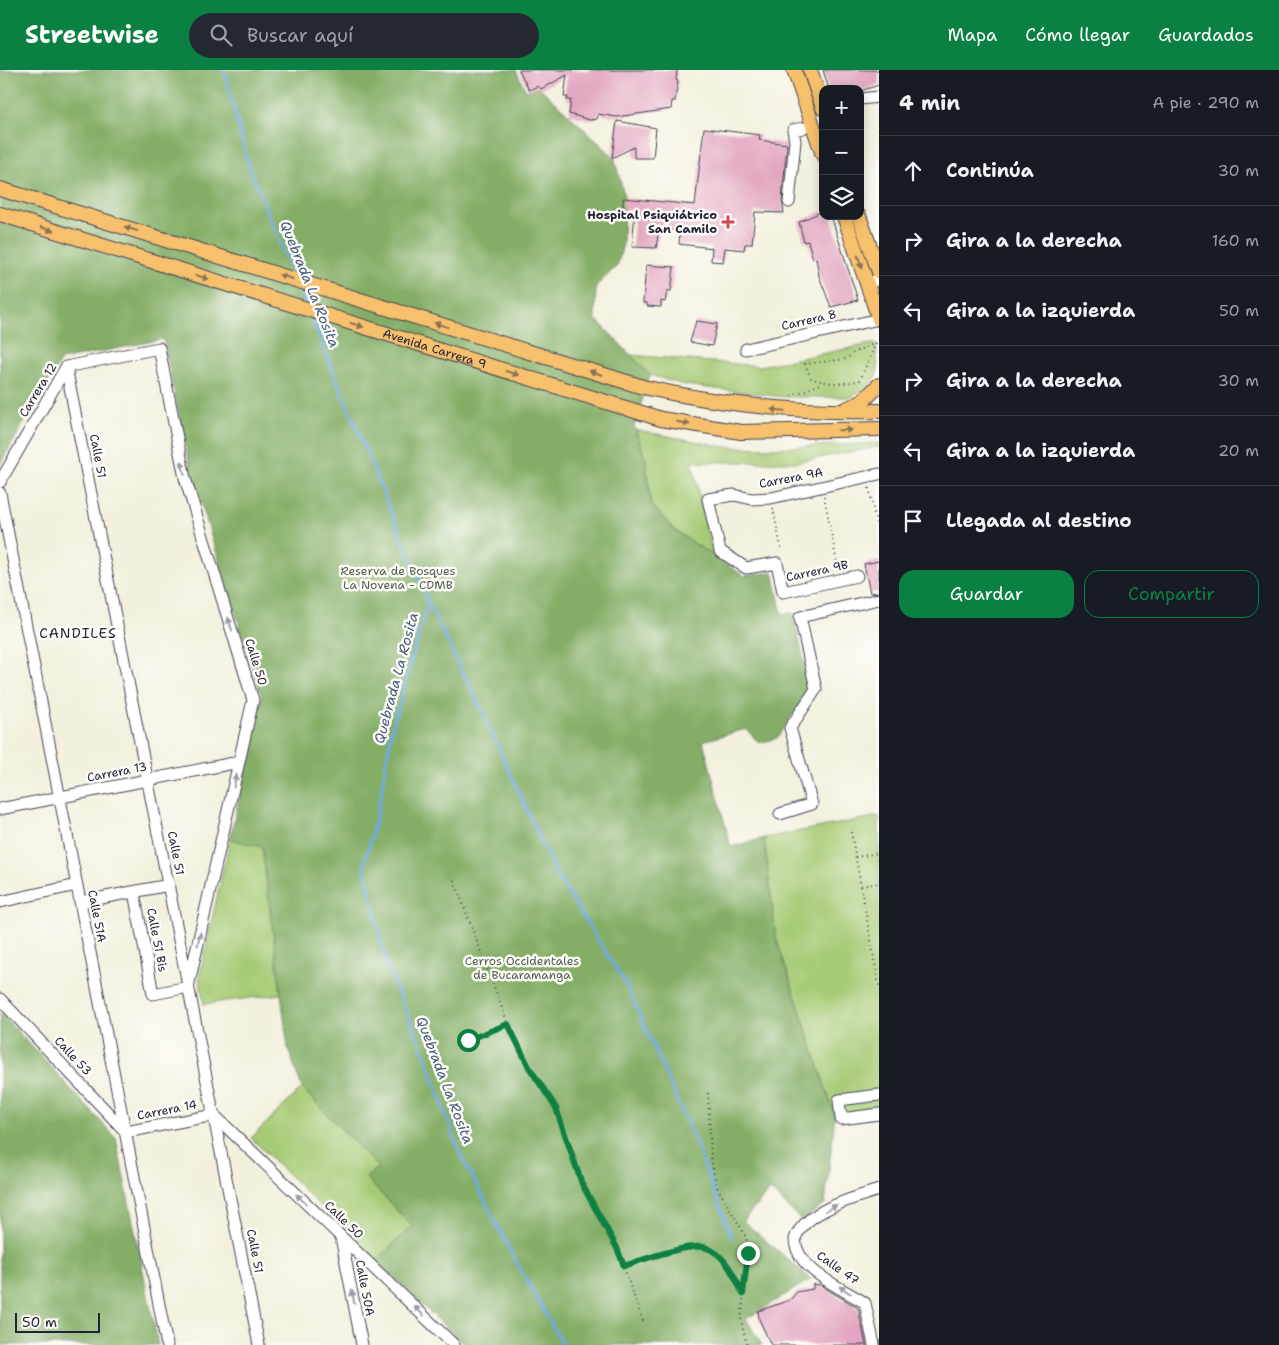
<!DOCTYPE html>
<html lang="es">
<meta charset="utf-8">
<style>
:root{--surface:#171b24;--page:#242831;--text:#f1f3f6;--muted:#9ea1a6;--line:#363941;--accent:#0b8043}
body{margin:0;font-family:"Shantell Sans",sans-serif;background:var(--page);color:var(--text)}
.controls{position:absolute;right:15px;top:15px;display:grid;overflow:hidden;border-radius:10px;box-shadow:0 2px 12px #0003}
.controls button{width:45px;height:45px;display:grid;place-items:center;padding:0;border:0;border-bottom:1px solid var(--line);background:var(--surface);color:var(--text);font:25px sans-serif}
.scale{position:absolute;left:15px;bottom:12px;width:85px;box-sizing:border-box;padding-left:5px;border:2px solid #22223b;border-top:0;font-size:14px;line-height:18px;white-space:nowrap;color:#22223b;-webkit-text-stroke:4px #fdfcf7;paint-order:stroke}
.stop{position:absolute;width:15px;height:15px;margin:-11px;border:4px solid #0b8043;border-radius:50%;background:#fff}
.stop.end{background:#0b8043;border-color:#fff;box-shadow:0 1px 5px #0008}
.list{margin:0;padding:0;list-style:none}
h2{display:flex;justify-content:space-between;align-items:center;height:65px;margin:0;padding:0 20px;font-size:21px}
h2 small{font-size:16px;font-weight:400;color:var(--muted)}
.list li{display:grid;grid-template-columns:32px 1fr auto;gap:15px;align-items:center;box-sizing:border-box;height:70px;padding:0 20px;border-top:1px solid var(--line)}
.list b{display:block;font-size:19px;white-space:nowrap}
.list em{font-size:16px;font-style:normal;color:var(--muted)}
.actions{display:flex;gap:10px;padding:15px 20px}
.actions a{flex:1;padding:11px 0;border:1px solid var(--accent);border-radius:15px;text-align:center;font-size:18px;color:var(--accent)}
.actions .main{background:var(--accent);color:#fff}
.icon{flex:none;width:28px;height:28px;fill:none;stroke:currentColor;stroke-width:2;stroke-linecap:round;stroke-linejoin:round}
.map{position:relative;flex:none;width:879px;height:1275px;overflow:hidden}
header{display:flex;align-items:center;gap:30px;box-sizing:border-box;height:70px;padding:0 25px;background:var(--accent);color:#fff}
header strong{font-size:24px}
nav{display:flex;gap:28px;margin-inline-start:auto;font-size:18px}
.search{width:350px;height:45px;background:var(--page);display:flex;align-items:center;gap:12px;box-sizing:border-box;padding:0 18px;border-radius:28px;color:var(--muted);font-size:19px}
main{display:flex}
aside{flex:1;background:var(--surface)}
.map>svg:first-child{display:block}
.green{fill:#a6ca74;stroke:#647658}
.forest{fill:#84ae66;stroke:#536850}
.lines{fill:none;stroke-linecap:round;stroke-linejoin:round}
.stream{stroke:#71a9e0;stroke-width:3}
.building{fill:#e3a5c1}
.minor-casing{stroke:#414153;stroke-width:13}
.major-casing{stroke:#414153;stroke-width:16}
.path{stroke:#414153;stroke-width:2;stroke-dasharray:1 4;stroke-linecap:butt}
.minor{stroke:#fff;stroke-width:11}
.major{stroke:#f7c06c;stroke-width:14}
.oneway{fill:#8c7154}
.oneway2{fill:#9c9ca7}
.route{stroke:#0b8043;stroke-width:6}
.poi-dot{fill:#d1495b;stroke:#fdfcf7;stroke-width:2}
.labels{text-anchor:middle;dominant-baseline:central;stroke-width:5;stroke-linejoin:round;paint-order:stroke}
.poi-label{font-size:12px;font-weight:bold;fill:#22223b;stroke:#fdfcf7;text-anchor:end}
.street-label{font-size:12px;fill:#22223b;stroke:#fdfcf7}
.park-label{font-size:12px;fill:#505d4f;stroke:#fdfcf7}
.water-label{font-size:14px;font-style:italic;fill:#42587d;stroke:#fdfcf7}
.neighbourhood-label{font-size:14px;letter-spacing:1px;fill:#22223b;stroke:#fdfcf7}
</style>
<header>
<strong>Streetwise</strong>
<div class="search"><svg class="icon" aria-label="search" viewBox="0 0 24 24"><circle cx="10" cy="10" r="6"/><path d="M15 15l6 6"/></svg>Buscar aquí</div>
<nav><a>Mapa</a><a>Cómo llegar</a><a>Guardados</a></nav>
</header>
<main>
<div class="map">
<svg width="879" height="1275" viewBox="0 0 879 1275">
<rect width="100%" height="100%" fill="#fdfcf7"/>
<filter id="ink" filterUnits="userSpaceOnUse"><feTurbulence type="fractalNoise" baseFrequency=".02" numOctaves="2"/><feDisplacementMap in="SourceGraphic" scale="10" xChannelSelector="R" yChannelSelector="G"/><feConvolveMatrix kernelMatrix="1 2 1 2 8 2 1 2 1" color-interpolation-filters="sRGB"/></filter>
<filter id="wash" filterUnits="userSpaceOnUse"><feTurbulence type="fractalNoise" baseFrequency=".0096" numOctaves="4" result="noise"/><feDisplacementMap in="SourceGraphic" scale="20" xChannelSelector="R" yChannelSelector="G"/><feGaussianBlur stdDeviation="1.12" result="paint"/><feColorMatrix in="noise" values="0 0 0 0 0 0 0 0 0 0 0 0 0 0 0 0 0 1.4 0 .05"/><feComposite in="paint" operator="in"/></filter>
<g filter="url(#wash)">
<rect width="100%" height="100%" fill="#f3f0dd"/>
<path class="green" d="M876 273 878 299 875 309 871 315 851 327H784L684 315 650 305 630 285 760 296Z
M636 360 726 377 772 378 879 373V377L796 392H692L713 486 674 460 651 434 646 391Z
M879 746V1040L835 1046 776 868 764 768Z
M230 769 262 776 281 924 204 934 199 907Z
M302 1018 378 1097 366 1108 412 1156 376 1191 251 1068Z"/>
<path class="forest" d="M0 0H516L526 21 538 16 614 87 624 125 623 174 617 196 596 216 595 248 650 305 634 356 646 391 651 434 674 460 744 506 773 502 782 544 793 543 810 618 777 668 759 673 746 659 703 671 731 777 764 768 776 868 835 1046 825 1134 802 1151 770 1120 743 1151 811 1209 746 1249 762 1275H465L376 1191 412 1156 366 1108 378 1097 302 1018 288 978 262 777 230 769 262 627 191 401 163 269 61 290 0 394Z
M0 942 116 1068 158 1275H0Z"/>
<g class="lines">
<path class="stream" d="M224 0 248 94 293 204
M298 217 305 234
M310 244 428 532 392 659 378 739 364 796 387 896 423 979 459 1081 511 1182 563 1275
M428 532 482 641 556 804 627 916 695 1071 732 1168"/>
</g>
<g id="blocks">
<path class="building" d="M519 0H677L676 10 678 11 675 31H672L671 39 617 47 598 44 597 49 590 50 569 44 571 30H567L568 27H564L567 5 541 19 538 16 529 20Z
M823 0H879V15L860 21V19H829Z
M617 51 656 58 653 88H634V77L612 88Z
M704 58 760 65 759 70 787 74 782 131 784 143 755 142 752 174H745L744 180 725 178 723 192 711 191 712 178 679 174 680 161 659 159 656 178 632 177 635 141 623 140V128L695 135Z
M823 141V146H831L858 230 831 237 819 206 816 188 813 189 808 171 804 172 799 152Z
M646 195 674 197 671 221H667L665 232 661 231V237L647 236V233H643Z
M696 251 717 254 712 276 690 272Z
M879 491V522L870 523 864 494Z
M813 1214 820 1215 858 1238 866 1275H771L759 1249 758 1241 790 1230 797 1222 813 1219Z"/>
</g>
</g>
<g filter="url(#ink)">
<use href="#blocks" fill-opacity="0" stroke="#414153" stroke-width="1"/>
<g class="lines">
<defs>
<path id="minor" d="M860 29 879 27
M789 132 795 71 793 60 803 58
M867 214 879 209
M746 279 879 249
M66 297 259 1275
M0 412 66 297 159 278 185 408 253 630 188 917 153 924 134 822
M0 423 167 1275
M857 506 783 522 777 493 746 498 720 481 708 429 734 425 752 429 771 428 879 404
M0 739 239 692
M780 744 812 734 790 658 816 619 800 547 879 529
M0 832 77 815
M80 832 169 815
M0 929 126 1062 214 1045 454 1275
M879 1025 839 1030 841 1049 879 1044
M341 1167 362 1275
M874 1275 865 1233C842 1218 796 1200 795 1169 804 1141 854 1128 879 1120"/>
<g id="major">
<path d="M794 0 823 85"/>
<path d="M810 0 823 38"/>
<path d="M0 119 643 317C722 335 799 343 879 341"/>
<path id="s1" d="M0 144 661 349 741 362 879 359"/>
<path d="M844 146 879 249"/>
<path d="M859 146 879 202"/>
<path d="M846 339 862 332 879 315"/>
</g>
</defs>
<use href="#minor" class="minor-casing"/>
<use href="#major" class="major-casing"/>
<path class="path" d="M876 273 860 310C844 315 826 314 811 308L805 294 846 289 854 282Z
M791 326 823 313
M869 418 879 467
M824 426 838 498
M773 438 782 482
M851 762 879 916
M855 787 879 783
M454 810 508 954 529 997 556 1038 582 1114 617 1179 644 1254
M861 816 879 813
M468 969 508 954
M708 1023 711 1088 716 1115 746 1167 748 1183 741 1251 747 1275
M624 1196C642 1190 691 1172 707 1178 726 1185 735 1208 743 1224"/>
<use href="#minor" class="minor"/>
<use href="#major" class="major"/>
</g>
<defs><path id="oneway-solid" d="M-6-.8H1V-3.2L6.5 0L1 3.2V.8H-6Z" transform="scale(1.25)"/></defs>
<g class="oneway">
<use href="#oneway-solid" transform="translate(47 159) rotate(17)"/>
<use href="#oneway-solid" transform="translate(131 159) rotate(-163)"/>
<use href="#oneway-solid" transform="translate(860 192) rotate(71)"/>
<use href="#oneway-solid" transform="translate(202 207) rotate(17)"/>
<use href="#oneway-solid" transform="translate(286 207) rotate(-163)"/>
<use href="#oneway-solid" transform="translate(357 255) rotate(17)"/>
<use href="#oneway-solid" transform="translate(441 255) rotate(-163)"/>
<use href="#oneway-solid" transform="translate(512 303) rotate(17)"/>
<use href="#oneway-solid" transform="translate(596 303) rotate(-163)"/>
<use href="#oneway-solid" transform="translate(778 340) rotate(-175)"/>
<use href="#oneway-solid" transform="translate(683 353) rotate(11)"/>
<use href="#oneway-solid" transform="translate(845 360) rotate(-2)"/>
</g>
<g class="oneway2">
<use href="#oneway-solid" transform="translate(183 398) rotate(-102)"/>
<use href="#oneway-solid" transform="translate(230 554) rotate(-107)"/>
<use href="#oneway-solid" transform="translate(235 711) rotate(-77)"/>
<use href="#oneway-solid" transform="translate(199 869) rotate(-77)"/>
<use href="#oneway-solid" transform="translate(301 1129) rotate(-136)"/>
<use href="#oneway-solid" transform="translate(831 1138) rotate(-29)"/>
<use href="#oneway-solid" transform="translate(845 1220) rotate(-148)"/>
<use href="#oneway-solid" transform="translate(353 1227) rotate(-101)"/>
<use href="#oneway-solid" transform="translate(419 1241) rotate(-136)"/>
</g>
</g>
<g class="lines" filter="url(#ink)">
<path class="route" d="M468 970 508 954 529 997 556 1038 582 1114 617 1178 624 1196C642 1190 691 1172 707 1178 726 1185 735 1208 743 1224L748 1183"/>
</g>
<path class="poi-dot" d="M725.5 144.5h5v5h5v5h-5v5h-5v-5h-5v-5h5z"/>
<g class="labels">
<g class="poi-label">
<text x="717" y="145">Hospital Psiquiátrico<tspan x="717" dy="14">San Camilo</tspan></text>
</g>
<g class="street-label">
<text transform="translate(809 250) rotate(-13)">Carrera 8</text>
<text stroke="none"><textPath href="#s1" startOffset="455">Avenida Carrera 9</textPath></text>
<text transform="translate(38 320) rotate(-59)">Carrera 12</text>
<text transform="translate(98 386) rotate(79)">Calle 51</text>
<text transform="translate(791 408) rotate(-11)">Carrera 9A</text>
<text transform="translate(817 501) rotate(-12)">Carrera 9B</text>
<text transform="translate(256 592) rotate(73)">Calle 50</text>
<text transform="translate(117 702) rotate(-11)">Carrera 13</text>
<text transform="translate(176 783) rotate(79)">Calle 51</text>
<text transform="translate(97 846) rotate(79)">Calle 51A</text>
<text transform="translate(157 870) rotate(79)">Calle 51 Bis</text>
<text transform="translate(73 986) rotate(47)">Calle 53</text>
<text transform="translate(167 1040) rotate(-11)">Carrera 14</text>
<text transform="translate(344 1150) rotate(44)">Calle 50</text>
<text transform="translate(255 1181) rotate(79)">Calle 51</text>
<text transform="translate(838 1198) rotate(35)">Calle 47</text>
<text transform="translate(365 1218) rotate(79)">Calle 50A</text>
</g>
<g class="park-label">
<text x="398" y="501">Reserva de Bosques<tspan x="398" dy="14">La Novena - CDMB</tspan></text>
<text x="522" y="891">Cerros Occidentales<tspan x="522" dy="14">de Bucaramanga</tspan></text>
</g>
<g class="water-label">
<text transform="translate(310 214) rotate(68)">Quebrada La Rosita</text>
<text transform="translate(396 608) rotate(-75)">Quebrada La Rosita</text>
<text transform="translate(445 1010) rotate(69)">Quebrada La Rosita</text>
</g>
<g class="neighbourhood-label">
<text x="78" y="563">CANDILES</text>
</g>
</g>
</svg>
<div class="controls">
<button>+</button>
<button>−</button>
<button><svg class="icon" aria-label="layers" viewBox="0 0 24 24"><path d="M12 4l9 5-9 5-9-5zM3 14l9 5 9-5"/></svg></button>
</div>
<div class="scale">50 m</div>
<div class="stop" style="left:468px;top:970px"></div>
<div class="stop end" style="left:748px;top:1183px"></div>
</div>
<aside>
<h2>4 min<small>A pie · 290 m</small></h2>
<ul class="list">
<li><svg class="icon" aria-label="ahead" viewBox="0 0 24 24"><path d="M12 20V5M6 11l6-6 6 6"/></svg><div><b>Continúa</b></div><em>30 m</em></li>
<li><svg class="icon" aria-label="right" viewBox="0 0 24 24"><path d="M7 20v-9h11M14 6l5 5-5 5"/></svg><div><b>Gira a la derecha</b></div><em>160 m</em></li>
<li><svg class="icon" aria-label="left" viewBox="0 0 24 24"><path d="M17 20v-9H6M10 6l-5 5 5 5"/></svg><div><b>Gira a la izquierda</b></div><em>50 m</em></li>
<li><svg class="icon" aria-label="right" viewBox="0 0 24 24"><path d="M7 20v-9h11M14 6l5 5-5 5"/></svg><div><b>Gira a la derecha</b></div><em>30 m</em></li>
<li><svg class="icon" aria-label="left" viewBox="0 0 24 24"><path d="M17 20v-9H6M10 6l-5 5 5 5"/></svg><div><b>Gira a la izquierda</b></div><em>20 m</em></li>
<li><svg class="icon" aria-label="arrive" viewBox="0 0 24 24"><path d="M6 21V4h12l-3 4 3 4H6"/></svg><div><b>Llegada al destino</b></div></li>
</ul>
<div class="actions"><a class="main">Guardar</a><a>Compartir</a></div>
</aside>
</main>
